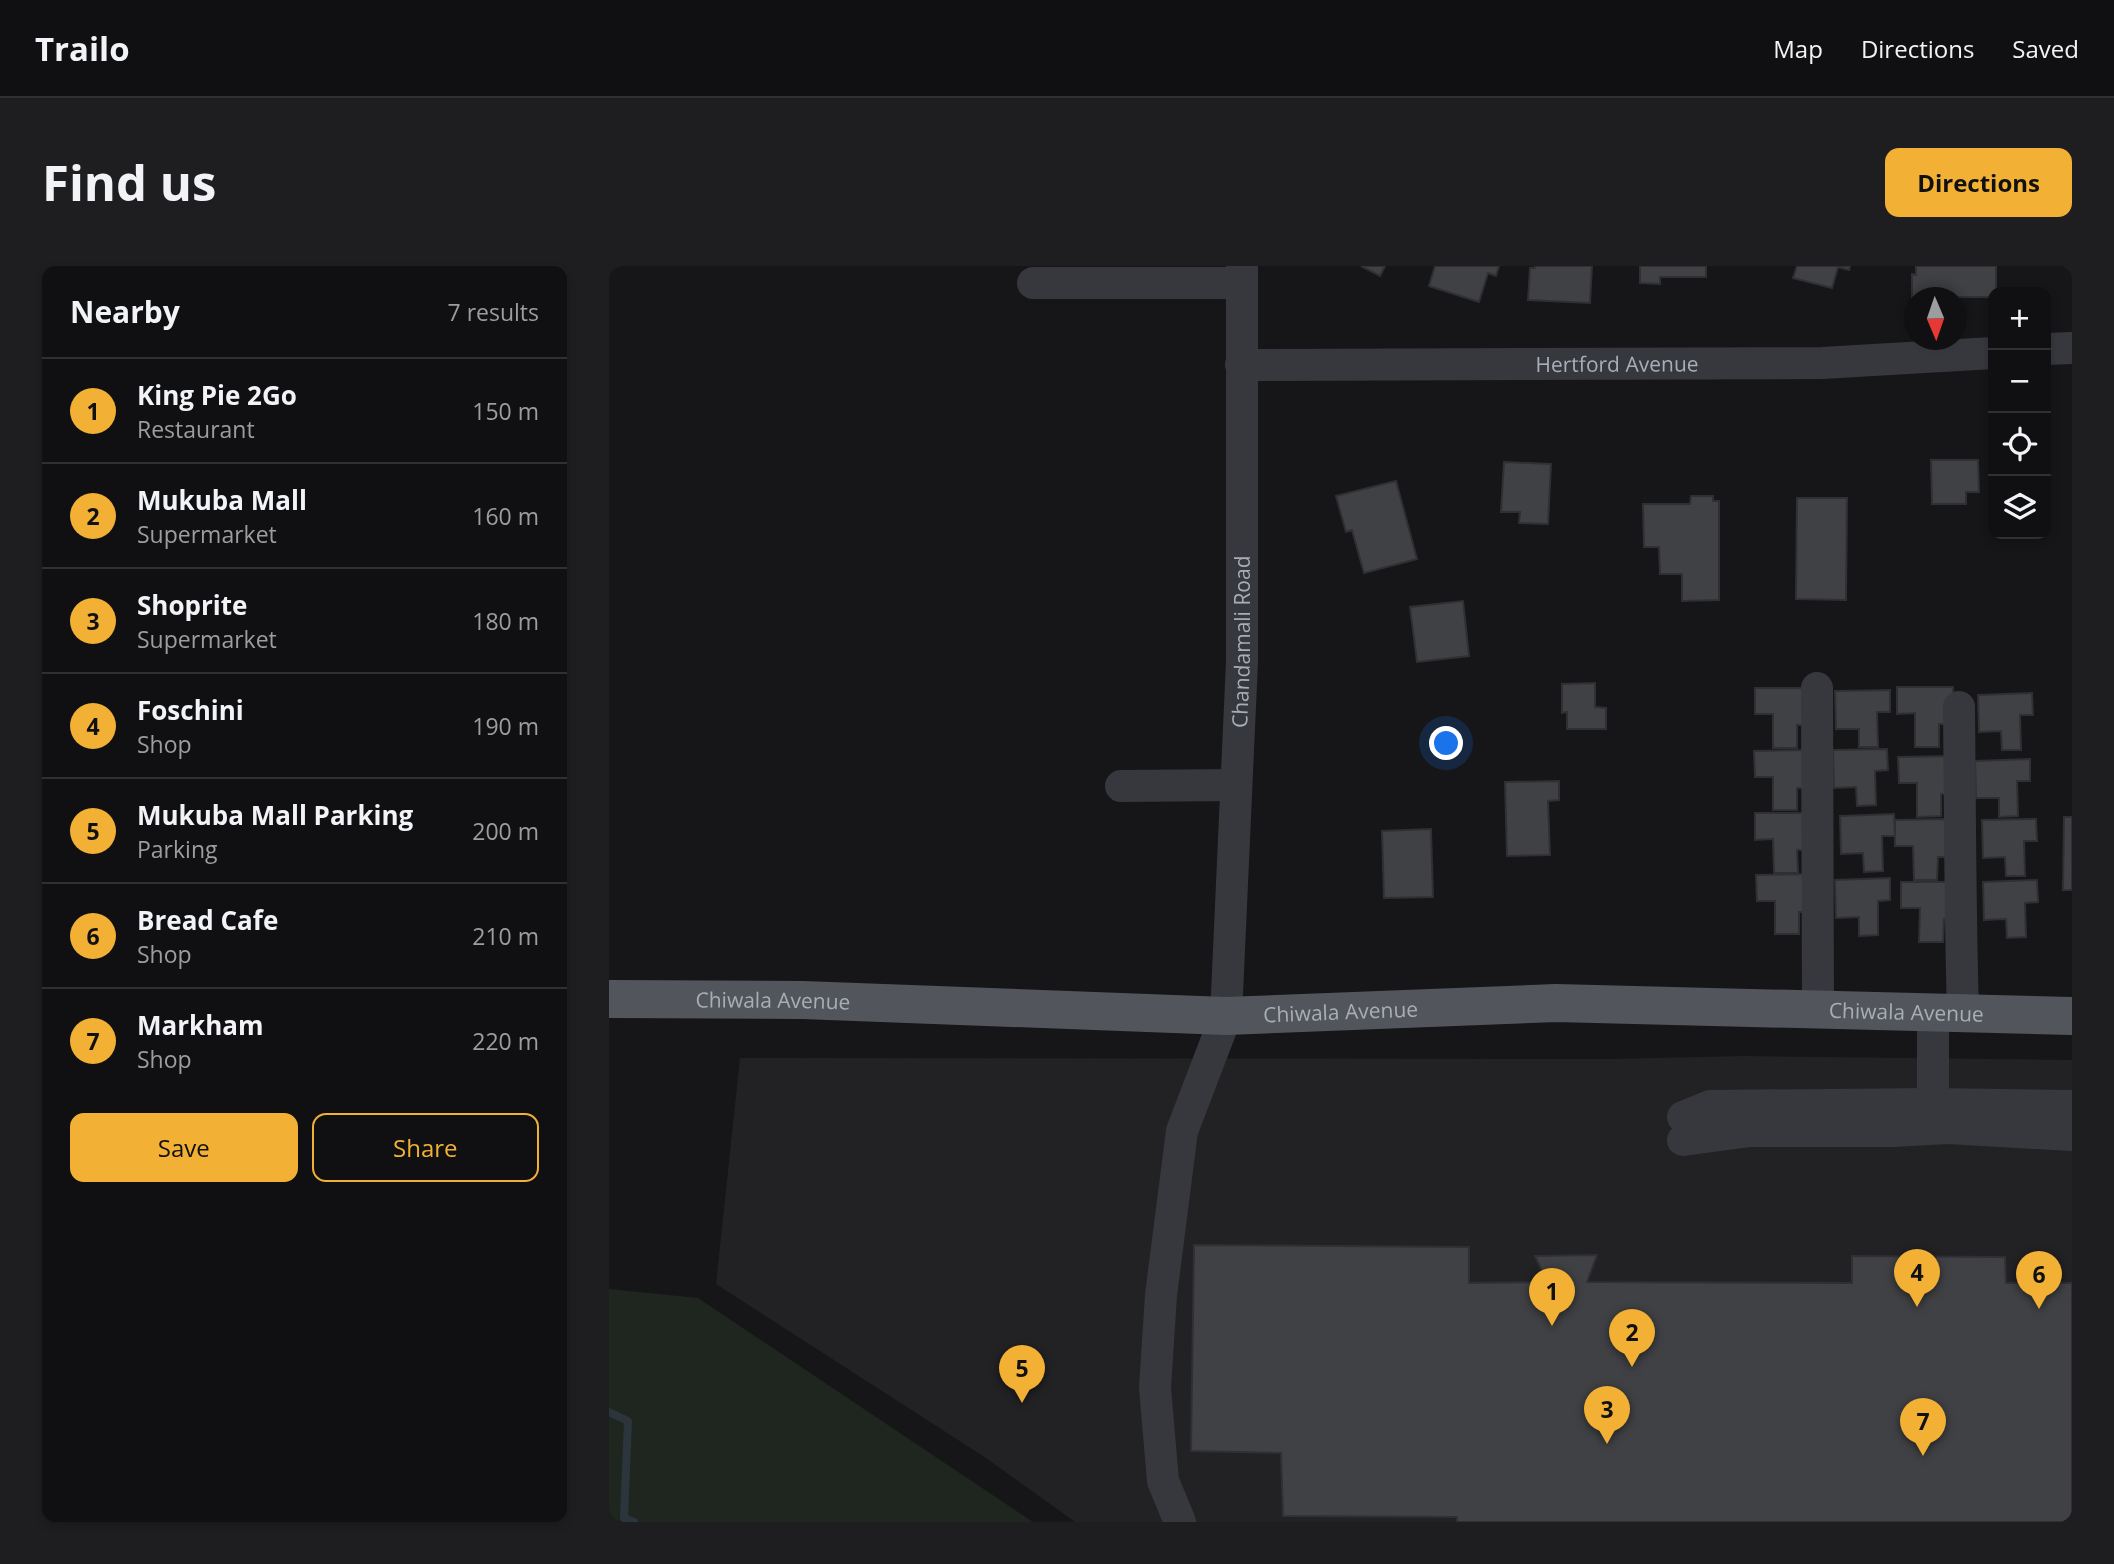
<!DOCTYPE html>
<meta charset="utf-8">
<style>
:root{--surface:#101012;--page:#1e1e20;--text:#f1f3f6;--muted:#9c9d9f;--line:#303032;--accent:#f2b134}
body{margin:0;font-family:"Open Sans",sans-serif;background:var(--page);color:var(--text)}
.controls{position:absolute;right:21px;top:21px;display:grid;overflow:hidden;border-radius:14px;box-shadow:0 4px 10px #0003}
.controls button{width:63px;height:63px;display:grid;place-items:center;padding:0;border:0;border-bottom:2px solid var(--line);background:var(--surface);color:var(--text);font:35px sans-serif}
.compass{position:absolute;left:1295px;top:21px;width:63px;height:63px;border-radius:50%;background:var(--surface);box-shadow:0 4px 10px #0003;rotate:178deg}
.you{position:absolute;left:838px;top:478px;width:24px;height:24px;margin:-18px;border:5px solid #fff;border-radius:50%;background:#1a73e8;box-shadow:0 0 0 10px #1a73e833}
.badge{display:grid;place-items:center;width:46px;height:46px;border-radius:50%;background:var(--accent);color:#111;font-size:23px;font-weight:700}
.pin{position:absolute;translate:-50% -58px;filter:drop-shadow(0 2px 4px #0008)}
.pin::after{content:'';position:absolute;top:37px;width:24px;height:21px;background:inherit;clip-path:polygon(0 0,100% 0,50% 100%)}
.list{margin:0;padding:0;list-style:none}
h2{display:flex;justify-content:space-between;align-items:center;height:91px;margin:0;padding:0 28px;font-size:30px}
h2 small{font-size:23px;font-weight:400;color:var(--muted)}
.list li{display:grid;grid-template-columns:46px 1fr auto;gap:21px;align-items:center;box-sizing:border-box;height:105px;padding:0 28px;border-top:2px solid var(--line)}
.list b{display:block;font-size:26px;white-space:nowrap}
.list p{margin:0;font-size:23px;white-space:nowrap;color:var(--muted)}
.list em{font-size:23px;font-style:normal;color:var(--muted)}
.actions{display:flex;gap:14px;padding:21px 28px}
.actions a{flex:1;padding:16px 0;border:2px solid var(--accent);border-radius:14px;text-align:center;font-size:24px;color:var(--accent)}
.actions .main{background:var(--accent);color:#111}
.icon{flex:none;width:38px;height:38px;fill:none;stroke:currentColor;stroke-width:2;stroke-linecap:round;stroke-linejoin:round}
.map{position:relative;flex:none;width:1463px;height:1256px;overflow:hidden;border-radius:14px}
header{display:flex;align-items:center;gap:42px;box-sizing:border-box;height:98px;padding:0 35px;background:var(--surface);border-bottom:2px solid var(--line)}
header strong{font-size:33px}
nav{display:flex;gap:38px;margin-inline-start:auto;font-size:24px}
.intro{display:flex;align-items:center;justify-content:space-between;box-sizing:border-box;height:168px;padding:0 42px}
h1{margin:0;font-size:49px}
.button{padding:18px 32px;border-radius:14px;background:var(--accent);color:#111;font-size:24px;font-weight:700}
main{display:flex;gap:42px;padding:0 42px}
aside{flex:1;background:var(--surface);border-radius:14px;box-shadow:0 4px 10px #0003}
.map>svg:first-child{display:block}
.built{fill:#222225}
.green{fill:#1e261f}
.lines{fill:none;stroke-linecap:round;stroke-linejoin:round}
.stream{stroke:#2c353c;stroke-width:8}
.building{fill:#404145;stroke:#303034;stroke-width:2}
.minor{stroke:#37383d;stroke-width:32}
.major{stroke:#53555c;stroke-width:38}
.labels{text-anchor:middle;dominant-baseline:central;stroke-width:5;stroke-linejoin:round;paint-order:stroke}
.street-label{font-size:21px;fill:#a8adb8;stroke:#111113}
</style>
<header>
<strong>Trailo</strong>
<nav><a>Map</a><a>Directions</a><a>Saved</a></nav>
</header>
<div class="intro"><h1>Find us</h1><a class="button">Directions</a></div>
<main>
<aside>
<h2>Nearby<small>7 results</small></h2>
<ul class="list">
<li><span class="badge">1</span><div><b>King Pie 2Go</b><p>Restaurant</p></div><em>150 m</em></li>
<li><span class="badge">2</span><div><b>Mukuba Mall</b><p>Supermarket</p></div><em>160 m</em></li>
<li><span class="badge">3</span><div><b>Shoprite</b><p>Supermarket</p></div><em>180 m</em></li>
<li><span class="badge">4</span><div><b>Foschini</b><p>Shop</p></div><em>190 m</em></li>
<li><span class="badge">5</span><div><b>Mukuba Mall Parking</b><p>Parking</p></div><em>200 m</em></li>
<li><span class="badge">6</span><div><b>Bread Cafe</b><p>Shop</p></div><em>210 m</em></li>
<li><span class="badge">7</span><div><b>Markham</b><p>Shop</p></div><em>220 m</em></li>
</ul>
<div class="actions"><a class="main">Save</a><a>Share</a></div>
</aside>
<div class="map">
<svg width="1463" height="1256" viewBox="0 0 1463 1256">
<rect width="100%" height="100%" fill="#161618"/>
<path class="built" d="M1136 790 1463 794V1256H466L377 1192 107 1018 131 792 1001 793Z"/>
<path class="green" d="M0 1023 89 1032 424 1256H0Z"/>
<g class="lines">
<path class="stream" d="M0 1146 19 1155 15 1252 25 1256"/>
</g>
<path class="building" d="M752 0H776L771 10Z
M826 0H890L887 10 879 7 870 36 820 20Z
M926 0H983L981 37 919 34 921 2H926Z
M1031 0H1097V11H1051V18L1031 17Z
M1188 0H1241L1240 4 1229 1 1223 22 1184 12Z
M1307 0H1387V26H1384V31H1303V8L1307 9Z
M1322 194H1369L1370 226H1357V238H1323Z
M895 196 942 198 939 258 910 257 911 246H892Z
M787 215 808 293 755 307 743 264 737 266 727 230Z
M1082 230H1104V235H1110V334L1073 335V308H1051L1050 281H1035L1034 238H1081Z
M1188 232H1238L1237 334 1187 333Z
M854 335 860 390 808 396 801 341Z
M986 417V441L997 442V463H958V446L953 447V418Z
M1288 421H1344L1345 458H1330V481H1306V447L1288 448Z
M1146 422H1203V459H1188V482H1164V448H1146Z
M1281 424V446H1268L1269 481H1250V463H1227L1226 425Z
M1423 427 1424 449H1411L1412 484H1393L1392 465 1370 466 1369 429Z
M1278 483 1279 504 1266 505 1267 539 1248 540 1247 521 1225 522 1224 484Z
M1203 484V522H1188V544H1164V511H1146L1145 485Z
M1346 490 1347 528H1332V550L1308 551V517H1290L1289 491Z
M1421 493V515H1408L1409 550 1390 551V532H1367L1366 495Z
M950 515V534L939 535 941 589 898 590 896 516Z
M1146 547H1204V584H1188L1189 607H1165L1164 573 1146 574Z
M1285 548 1286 570H1273L1274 605 1255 606 1254 587 1232 588 1231 550Z
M1455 551H1463V624H1454Z
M1343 553 1344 591H1329L1328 614H1305L1304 580H1286V554Z
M1427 553 1428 575H1415L1416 610H1397L1396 591 1374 592 1373 554Z
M822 563 824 631 775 632 773 565Z
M1204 608V646H1190V668H1166V635H1148L1147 609Z
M1281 612V634L1269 635V669L1250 670V651L1227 652 1226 614Z
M1428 614 1429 636 1416 637 1417 671 1398 672 1397 653 1375 654 1374 616Z
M1292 616H1349V653H1335L1334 676H1310L1311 642H1292Z
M585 979 860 981V1017L938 1016 926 990 988 989 978 1016 1243 1017V990L1396 991 1397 1017H1463V1256H848V1251L674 1250 672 1187 582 1185Z"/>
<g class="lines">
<g class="minor">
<path d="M424 17H633"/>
<path d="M1437 83 1463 82"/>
<path id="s1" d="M632 99 1213 97 1384 87"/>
<path d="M1208 422 1209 742"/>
<path d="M1350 441C1351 543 1351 645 1354 747"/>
<path d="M512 520 627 519"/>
<path d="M1324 746V838"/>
<path d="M1074 851 1101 840 1324 838 1463 840"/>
<path d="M1074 874 1141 865H1283L1339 862 1463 869"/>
<path id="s2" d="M571 1256 554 1215 546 1122 552 1029 573 865 617 750 633 396V0"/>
</g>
<path class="major" id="s3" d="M0 733 194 734 617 750 947 737 1463 750"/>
</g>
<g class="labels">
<g class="street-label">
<text stroke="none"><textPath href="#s1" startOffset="376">Hertford Avenue</textPath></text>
<text stroke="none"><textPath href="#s2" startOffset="894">Chandamali Road</textPath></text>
<text stroke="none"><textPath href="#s3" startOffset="164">Chiwala Avenue</textPath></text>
<text stroke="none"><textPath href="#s3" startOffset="732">Chiwala Avenue</textPath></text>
<text stroke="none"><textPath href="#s3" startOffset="1298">Chiwala Avenue</textPath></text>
</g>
</g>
</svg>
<div class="controls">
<button>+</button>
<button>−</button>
<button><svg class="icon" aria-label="locate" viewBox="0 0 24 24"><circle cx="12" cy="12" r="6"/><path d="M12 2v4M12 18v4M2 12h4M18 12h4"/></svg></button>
<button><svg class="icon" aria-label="layers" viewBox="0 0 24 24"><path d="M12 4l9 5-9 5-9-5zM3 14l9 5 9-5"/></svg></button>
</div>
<svg class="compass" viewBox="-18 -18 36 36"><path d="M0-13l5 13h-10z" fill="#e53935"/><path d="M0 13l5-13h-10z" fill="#9c9d9f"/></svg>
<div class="you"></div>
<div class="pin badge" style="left:943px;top:1060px">1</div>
<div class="pin badge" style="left:1023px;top:1101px">2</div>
<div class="pin badge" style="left:998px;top:1178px">3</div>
<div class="pin badge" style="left:1308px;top:1041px">4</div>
<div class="pin badge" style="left:413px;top:1137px">5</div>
<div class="pin badge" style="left:1430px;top:1043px">6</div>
<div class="pin badge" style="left:1314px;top:1190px">7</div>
</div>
</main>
